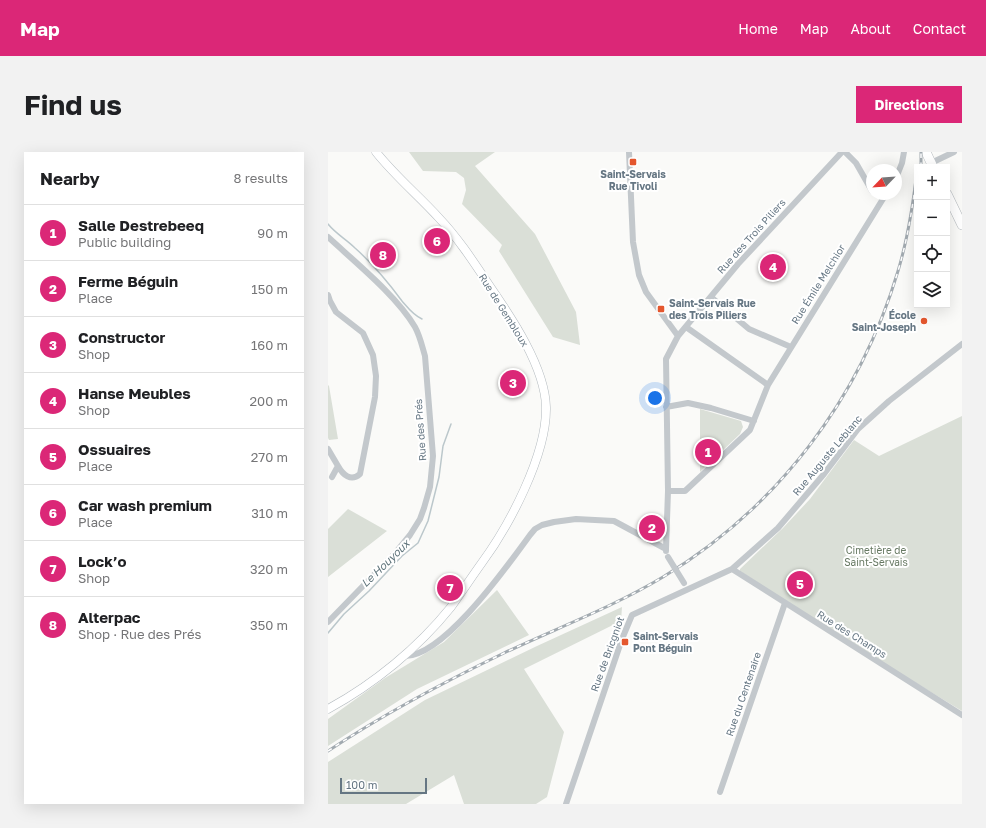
<!DOCTYPE html>
<meta charset="utf-8">
<style>
:root{--surface:#fff;--page:#f2f2f2;--text:#202124;--muted:#757577;--line:#e0e0e0;--accent:#db2777}
body{margin:0;font-family:"Golos Text",sans-serif;background:var(--page);color:var(--text)}
.controls{position:absolute;right:12px;top:12px;display:grid;overflow:hidden;border-radius:0px;box-shadow:0 4px 16px #0002}
.controls button{width:36px;height:36px;display:grid;place-items:center;padding:0;border:0;border-bottom:1px solid var(--line);background:var(--surface);color:var(--text);font:20px sans-serif}
.compass{position:absolute;left:538px;top:12px;width:36px;height:36px;border-radius:50%;background:var(--surface);box-shadow:0 4px 16px #0002;rotate:245deg}
.scale{position:absolute;left:12px;bottom:10px;width:87px;box-sizing:border-box;padding-left:4px;border:2px solid #657683;border-top:0;font-size:11px;line-height:14px;white-space:nowrap;color:#657683;-webkit-text-stroke:3px #fff;paint-order:stroke}
.you{position:absolute;left:327px;top:246px;width:14px;height:14px;margin:-10px;border:3px solid #fff;border-radius:50%;background:#1a73e8;box-shadow:0 0 0 6px #1a73e833}
.badge{display:grid;place-items:center;width:26px;height:26px;border-radius:50%;background:var(--accent);color:#fff;font-size:13px;font-weight:700}
.pin{position:absolute;translate:-50% -50%;border:2px solid #fff;box-shadow:0 1px 4px #0006}
.list{margin:0;padding:0;list-style:none}
h2{display:flex;justify-content:space-between;align-items:center;height:52px;margin:0;padding:0 16px;font-size:17px}
h2 small{font-size:13px;font-weight:400;color:var(--muted)}
.list li{display:grid;grid-template-columns:26px 1fr auto;gap:12px;align-items:center;box-sizing:border-box;height:56px;padding:0 16px;border-top:1px solid var(--line)}
.list b{display:block;font-size:15px;white-space:nowrap}
.list p{margin:0;font-size:13px;white-space:nowrap;color:var(--muted)}
.list em{font-size:13px;font-style:normal;color:var(--muted)}
.icon{flex:none;width:22px;height:22px;fill:none;stroke:currentColor;stroke-width:2;stroke-linecap:round;stroke-linejoin:round}
.map{position:relative;flex:none;width:634px;height:652px;overflow:hidden;border-radius:0px}
header{display:flex;align-items:center;gap:24px;box-sizing:border-box;height:56px;padding:0 20px;background:var(--accent);color:#fff}
header strong{font-size:19px}
nav{display:flex;gap:22px;margin-inline-start:auto;font-size:14px}
.intro{display:flex;align-items:center;justify-content:space-between;box-sizing:border-box;height:96px;padding:0 24px}
h1{margin:0;font-size:28px}
.button{padding:10px 18px;border-radius:0px;background:var(--accent);color:#fff;font-size:14px;font-weight:700}
main{display:flex;gap:24px;padding:0 24px}
aside{flex:1;background:var(--surface);border-radius:0px;box-shadow:0 4px 16px #0002}
.map>svg:first-child{display:block}
.green{fill:#dadfd7}
.lines{fill:none;stroke-linecap:round;stroke-linejoin:round}
.stream{stroke:#bbc7cb;stroke-width:1.5}
.secondary-casing{stroke:#b3babf;stroke-width:9}
.primary-casing{stroke:#b5babe;stroke-width:10}
.minor{stroke:#c3c8cc;stroke-width:6}
.secondary{stroke:#fff;stroke-width:8}
.primary{stroke:#fff;stroke-width:9}
.rail-casing{stroke:#a2aab0;stroke-width:3}
.rail{stroke:#fff;stroke-width:1.5;stroke-dasharray:4.5;stroke-linecap:butt}
.minor-bridge{stroke:#c3c8cc;stroke-width:6}
.poi-dot{fill:#e4572e;stroke:#fff;stroke-width:1.5}
.labels{text-anchor:middle;dominant-baseline:central;stroke-width:4;stroke-linejoin:round;paint-order:stroke}
.poi-label{font-size:10px;font-weight:bold;fill:#657683;stroke:#fff;text-anchor:start}
.street-label{font-size:10px;fill:#657683;stroke:#fff}
.park-label{font-size:10px;fill:#687a64;stroke:#fff}
.water-label{font-size:11px;font-style:italic;fill:#60757c;stroke:#fff}
</style>
<header>
<strong>Map</strong>
<nav><a>Home</a><a>Map</a><a>About</a><a>Contact</a></nav>
</header>
<div class="intro"><h1>Find us</h1><a class="button">Directions</a></div>
<main>
<aside>
<h2>Nearby<small>8 results</small></h2>
<ul class="list">
<li><span class="badge">1</span><div><b>Salle Destrebeeq</b><p>Public building</p></div><em>90 m</em></li>
<li><span class="badge">2</span><div><b>Ferme Béguin</b><p>Place</p></div><em>150 m</em></li>
<li><span class="badge">3</span><div><b>Constructor</b><p>Shop</p></div><em>160 m</em></li>
<li><span class="badge">4</span><div><b>Hanse Meubles</b><p>Shop</p></div><em>200 m</em></li>
<li><span class="badge">5</span><div><b>Ossuaires</b><p>Place</p></div><em>270 m</em></li>
<li><span class="badge">6</span><div><b>Car wash premium</b><p>Place</p></div><em>310 m</em></li>
<li><span class="badge">7</span><div><b>Lock’o</b><p>Shop</p></div><em>320 m</em></li>
<li><span class="badge">8</span><div><b>Alterpac</b><p>Shop · Rue des Prés</p></div><em>350 m</em></li>
</ul>
</aside>
<div class="map">
<svg width="634" height="652" viewBox="0 0 634 652">
<rect width="100%" height="100%" fill="#fafaf8"/>
<path class="green" d="M81 0H167L147 14 207 82 248 160 252 193 225 185 171 99 174 93 134 52 138 38 136 26 128 20 95 19Z
M0 233 1 234 10 287 1 288 0 286Z
M372 257 413 269 415 275 412 282 372 320Z
M634 264V559L506 481 412 419V417L455 376 482 347 526 288 551 304Z
M20 357 59 379 0 425V377Z
M169 438 201 483 89 537 0 594V567L57 526 116 490Z
M294 455 293 469 196 517 236 580 219 645 208 652H136L126 623 78 652H0V610L97 548 209 494Z"/>
<g class="lines">
<path class="stream" d="M0 72C8 82 18 87 27 96 45 112 60 130 74 149 80 156 85 163 94 167
M0 481 16 462 41 439 74 404 90 391 100 369 111 325 115 294 123 272"/>
<defs>
<path id="secondary" d="M0 557C46 532 90 496 123 455 133 441 143 426 153 412 181 374 219 303 218 255 217 215 183 165 161 133 145 109 130 86 111 66 90 43 67 24 48 0"/>
<path id="primary" d="M598 0 605 15
M619 42 634 73"/>
</defs>
<use href="#secondary" class="secondary-casing"/>
<use href="#primary" class="primary-casing"/>
<path class="minor" d="M301 0 305 90 311 123 318 140 350 184 338 207 340 339 338 397
M517 0 528 11 544 39
M603 11 626 0
M568 26 574 11 576 0
M0 85C27 110 69 144 87 175 92 184 94 194 97 204L105 304 102 335 96 356 92 367 82 383 69 399 0 470
M0 143 2 149 8 160 35 181 45 203 48 224 47 245 32 322C23 330 15 323 10 314
M383 145 421 177 463 195
M358 175 440 233
M350 184 410 112 514 0
M338 255 360 251 383 256 426 269
M0 297 10 314 4 325
M340 339H357L422 278 440 233 558 42
M404 417 634 563
M76 504C115 506 180 413 202 383L207 377 214 373 226 370 248 367 286 369 338 397V399
M392 640 457 451
M238 652 294 487 304 463 404 417 450 376 496 322 530 277 561 249 634 192"/>
<use href="#secondary" class="secondary"/>
<use href="#primary" class="primary"/>
<defs>
<path id="rail" d="M593 15V0
M0 599C56 562 116 530 176 501 229 476 285 455 335 425 449 356 532 247 570 119 580 86 585 53 589 19"/>
</defs>
<use href="#rail" class="rail-casing"/>
<use href="#rail" class="rail"/>
<path class="minor-bridge" d="M340 405 356 431"/>
</g>
<g class="poi-dot">
<rect x="301" y="6" width="8" height="8" rx="2"/>
<rect x="329" y="153" width="8" height="8" rx="2"/>
<circle cx="596" cy="169" r="4"/>
<rect x="293" y="486" width="8" height="8" rx="2"/>
</g>
<g class="labels">
<g class="poi-label">
<text x="305" y="22" text-anchor="middle">Saint-Servais<tspan x="305" dy="12">Rue Tivoli</tspan></text>
<text x="341" y="151">Saint-Servais Rue<tspan x="341" dy="12">des Trois Piliers</tspan></text>
<text x="588" y="163" text-anchor="end">École<tspan x="588" dy="12">Saint-Joseph</tspan></text>
<text x="305" y="484">Saint-Servais<tspan x="305" dy="12">Pont Béguin</tspan></text>
</g>
<g class="street-label">
<text transform="translate(423 84) rotate(-48)">Rue des Trois Piliers</text>
<text transform="translate(490 132) rotate(-58)">Rue Émile Melchior</text>
<text transform="translate(176 158) rotate(58)">Rue de Gembloux</text>
<text transform="translate(92 278) rotate(-94)">Rue des Prés</text>
<text transform="translate(499 303) rotate(-50)">Rue Auguste Leblanc</text>
<text transform="translate(524 482) rotate(32)">Rue des Champs</text>
<text transform="translate(279 502) rotate(-70)">Rue de Bricgniot</text>
<text transform="translate(415 542) rotate(-71)">Rue du Centenaire</text>
</g>
<g class="park-label">
<text x="548" y="398">Cimetière de<tspan x="548" dy="12">Saint-Servais</tspan></text>
</g>
<g class="water-label">
<text transform="translate(57 411) rotate(-44)">Le Houyoux</text>
</g>
</g>
</svg>
<div class="controls">
<button>+</button>
<button>−</button>
<button><svg class="icon" aria-label="locate" viewBox="0 0 24 24"><circle cx="12" cy="12" r="6"/><path d="M12 2v4M12 18v4M2 12h4M18 12h4"/></svg></button>
<button><svg class="icon" aria-label="layers" viewBox="0 0 24 24"><path d="M12 4l9 5-9 5-9-5zM3 14l9 5 9-5"/></svg></button>
</div>
<svg class="compass" viewBox="-18 -18 36 36"><path d="M0-13l5 13h-10z" fill="#e53935"/><path d="M0 13l5-13h-10z" fill="#757577"/></svg>
<div class="scale">100 m</div>
<div class="you"></div>
<div class="pin badge" style="left:380px;top:300px">1</div>
<div class="pin badge" style="left:324px;top:376px">2</div>
<div class="pin badge" style="left:185px;top:231px">3</div>
<div class="pin badge" style="left:445px;top:115px">4</div>
<div class="pin badge" style="left:472px;top:432px">5</div>
<div class="pin badge" style="left:109px;top:89px">6</div>
<div class="pin badge" style="left:122px;top:436px">7</div>
<div class="pin badge" style="left:55px;top:103px">8</div>
</div>
</main>
